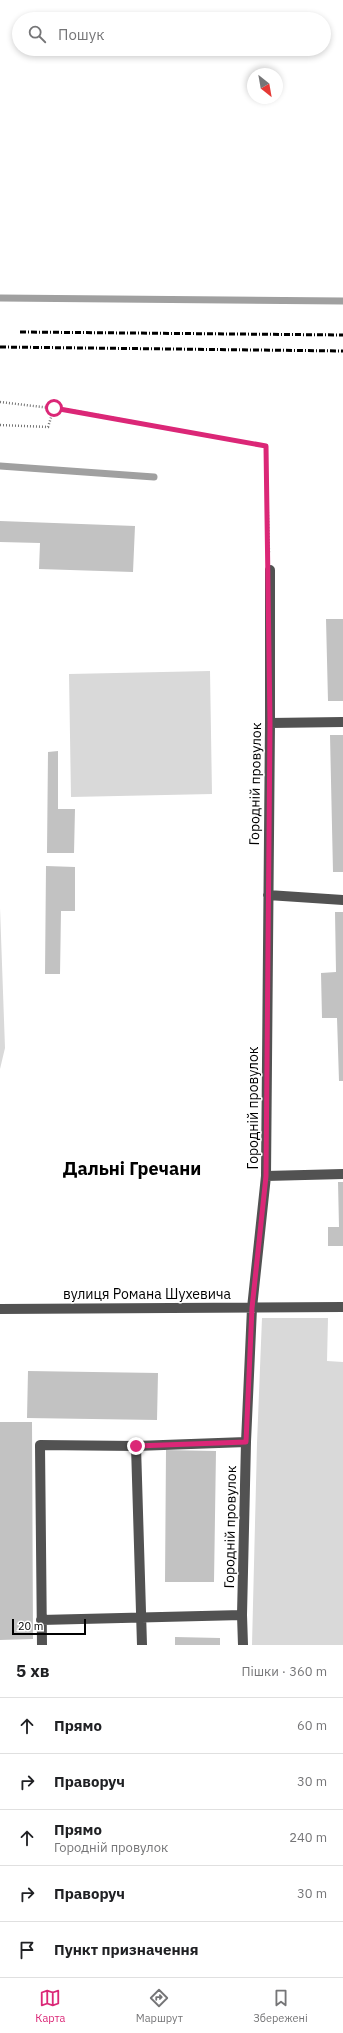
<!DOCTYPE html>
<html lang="uk">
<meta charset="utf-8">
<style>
:root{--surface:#fff;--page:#f6f6f6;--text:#202124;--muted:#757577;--line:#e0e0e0;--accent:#db2777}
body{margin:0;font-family:"IBM Plex Sans",sans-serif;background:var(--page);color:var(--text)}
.compass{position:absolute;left:247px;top:68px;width:36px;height:36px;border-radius:50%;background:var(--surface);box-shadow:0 2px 6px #0003;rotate:149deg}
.scale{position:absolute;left:12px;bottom:10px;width:74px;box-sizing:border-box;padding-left:4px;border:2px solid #000;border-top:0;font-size:11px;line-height:14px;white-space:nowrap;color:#000;-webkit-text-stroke:3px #fff;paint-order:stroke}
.stop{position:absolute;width:12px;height:12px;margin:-9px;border:3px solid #db2777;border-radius:50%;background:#fff}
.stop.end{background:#db2777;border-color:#fff;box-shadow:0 1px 4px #0008}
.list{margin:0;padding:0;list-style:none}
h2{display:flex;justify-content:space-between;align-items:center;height:52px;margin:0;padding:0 16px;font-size:17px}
h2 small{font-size:13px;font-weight:400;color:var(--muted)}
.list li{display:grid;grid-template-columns:26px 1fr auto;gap:12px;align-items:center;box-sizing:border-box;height:56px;padding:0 16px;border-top:1px solid var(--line)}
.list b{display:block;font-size:15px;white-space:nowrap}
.list p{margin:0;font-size:13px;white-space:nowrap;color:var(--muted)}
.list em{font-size:13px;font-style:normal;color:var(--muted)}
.icon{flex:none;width:22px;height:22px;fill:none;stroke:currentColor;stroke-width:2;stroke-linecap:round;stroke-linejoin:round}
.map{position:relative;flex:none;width:343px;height:1645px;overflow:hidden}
.search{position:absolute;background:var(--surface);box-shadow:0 2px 6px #0003;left:12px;right:12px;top:12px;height:44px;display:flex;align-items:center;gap:10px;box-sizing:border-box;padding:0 14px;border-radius:22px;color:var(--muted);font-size:15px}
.sheet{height:332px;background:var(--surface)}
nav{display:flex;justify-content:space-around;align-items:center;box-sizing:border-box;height:56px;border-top:1px solid var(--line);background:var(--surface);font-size:11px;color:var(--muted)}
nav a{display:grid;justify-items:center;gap:2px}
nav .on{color:var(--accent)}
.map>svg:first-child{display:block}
.green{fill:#d9d9d9}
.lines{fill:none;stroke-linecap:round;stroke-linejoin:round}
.stream{stroke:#a0a0a0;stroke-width:7}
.building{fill:#c2c2c2}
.path{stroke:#747474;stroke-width:2.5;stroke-dasharray:1 2;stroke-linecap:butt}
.minor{stroke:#525252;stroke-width:10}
.rail{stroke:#000;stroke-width:3;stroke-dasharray:6 2 1 2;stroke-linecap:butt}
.route{stroke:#db2777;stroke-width:5}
.labels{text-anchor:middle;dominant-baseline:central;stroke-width:3;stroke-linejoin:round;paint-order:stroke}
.street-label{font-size:14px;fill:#000;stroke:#fff}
.district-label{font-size:18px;font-weight:bold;fill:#000;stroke:#fff}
</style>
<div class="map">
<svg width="343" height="1645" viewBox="0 0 343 1645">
<rect width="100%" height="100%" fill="#fff"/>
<path class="green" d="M210 671 212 794 71 797 69 674Z
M0 908 5 1048 0 1069Z
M262 1318H328L327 1361 343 1362V1645H252L257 1443Z"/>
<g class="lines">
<path class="stream" d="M0 298 343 301
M0 466 154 477"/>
</g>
<path class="building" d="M0 521 135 526 133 572 39 569 40 543 0 542Z
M326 619H343V701H328Z
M330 735H343V872H333Z
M58 751V809H75L74 853H47L48 752Z
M46 866 75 867V911H61L60 974H45Z
M335 912H343V1081H339L337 1018H322L321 973 336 972Z
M338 1182H343V1246H328V1227H339Z
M28 1371 158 1373 157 1420 27 1418Z
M0 1422H32L33 1639 0 1640Z
M166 1450 216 1451 214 1582H165Z
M175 1637 220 1638V1645H175Z"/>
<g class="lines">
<path class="path" d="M0 402 76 411 266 446 269 553
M0 425 48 427 54 408"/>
<path class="minor" d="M270 723 343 722
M268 895 343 900
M266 1176 343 1174
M0 1309 343 1307
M41 1620 242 1615
M42 1645 40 1445 136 1446
M142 1645 136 1446 246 1442
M243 1645 242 1615 246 1442 252 1308 266 1176 270 723V570"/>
<path class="rail" d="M20 332 343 335
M0 347 343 351"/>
</g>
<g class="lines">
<path class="route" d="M54 408 266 446 270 723 266 1176 252 1308 246 1442 136 1446"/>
</g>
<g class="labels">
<g class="street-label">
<text transform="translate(255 784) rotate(-89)">Городній провулок</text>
<text transform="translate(253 1108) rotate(-90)">Городній провулок</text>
<text x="147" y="1294">вулиця Романа Шухевича</text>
<text transform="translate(230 1527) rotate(-89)">Городній провулок</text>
</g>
<g class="district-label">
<text x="132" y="1168">Дальні Гречани</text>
</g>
</g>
</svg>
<svg class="compass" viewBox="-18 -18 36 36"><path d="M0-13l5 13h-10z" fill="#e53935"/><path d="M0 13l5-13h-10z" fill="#757577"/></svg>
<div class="scale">20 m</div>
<div class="stop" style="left:54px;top:408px"></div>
<div class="stop end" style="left:136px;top:1446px"></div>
<div class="search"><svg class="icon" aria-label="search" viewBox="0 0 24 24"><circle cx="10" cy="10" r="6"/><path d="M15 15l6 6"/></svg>Пошук</div>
</div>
<section class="sheet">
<h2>5 хв<small>Пішки · 360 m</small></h2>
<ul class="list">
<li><svg class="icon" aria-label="ahead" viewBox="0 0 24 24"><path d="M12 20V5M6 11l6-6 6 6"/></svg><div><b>Прямо</b></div><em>60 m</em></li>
<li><svg class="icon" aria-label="right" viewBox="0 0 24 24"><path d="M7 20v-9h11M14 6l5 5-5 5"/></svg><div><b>Праворуч</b></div><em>30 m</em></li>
<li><svg class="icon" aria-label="ahead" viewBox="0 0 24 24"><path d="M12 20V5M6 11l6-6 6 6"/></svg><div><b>Прямо</b><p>Городній провулок</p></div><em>240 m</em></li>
<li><svg class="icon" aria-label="right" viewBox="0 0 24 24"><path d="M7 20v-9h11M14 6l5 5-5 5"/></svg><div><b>Праворуч</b></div><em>30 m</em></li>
<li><svg class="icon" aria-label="arrive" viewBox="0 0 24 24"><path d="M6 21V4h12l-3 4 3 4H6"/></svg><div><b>Пункт призначення</b></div></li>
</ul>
</section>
<nav>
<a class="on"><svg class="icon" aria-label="map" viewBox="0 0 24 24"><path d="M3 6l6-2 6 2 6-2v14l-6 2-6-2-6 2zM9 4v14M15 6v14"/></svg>Карта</a>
<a><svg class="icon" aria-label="directions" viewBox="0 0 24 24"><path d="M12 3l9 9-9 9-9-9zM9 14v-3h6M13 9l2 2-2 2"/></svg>Маршрут</a>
<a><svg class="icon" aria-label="saved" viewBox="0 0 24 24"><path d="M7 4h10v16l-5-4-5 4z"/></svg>Збережені</a>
</nav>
